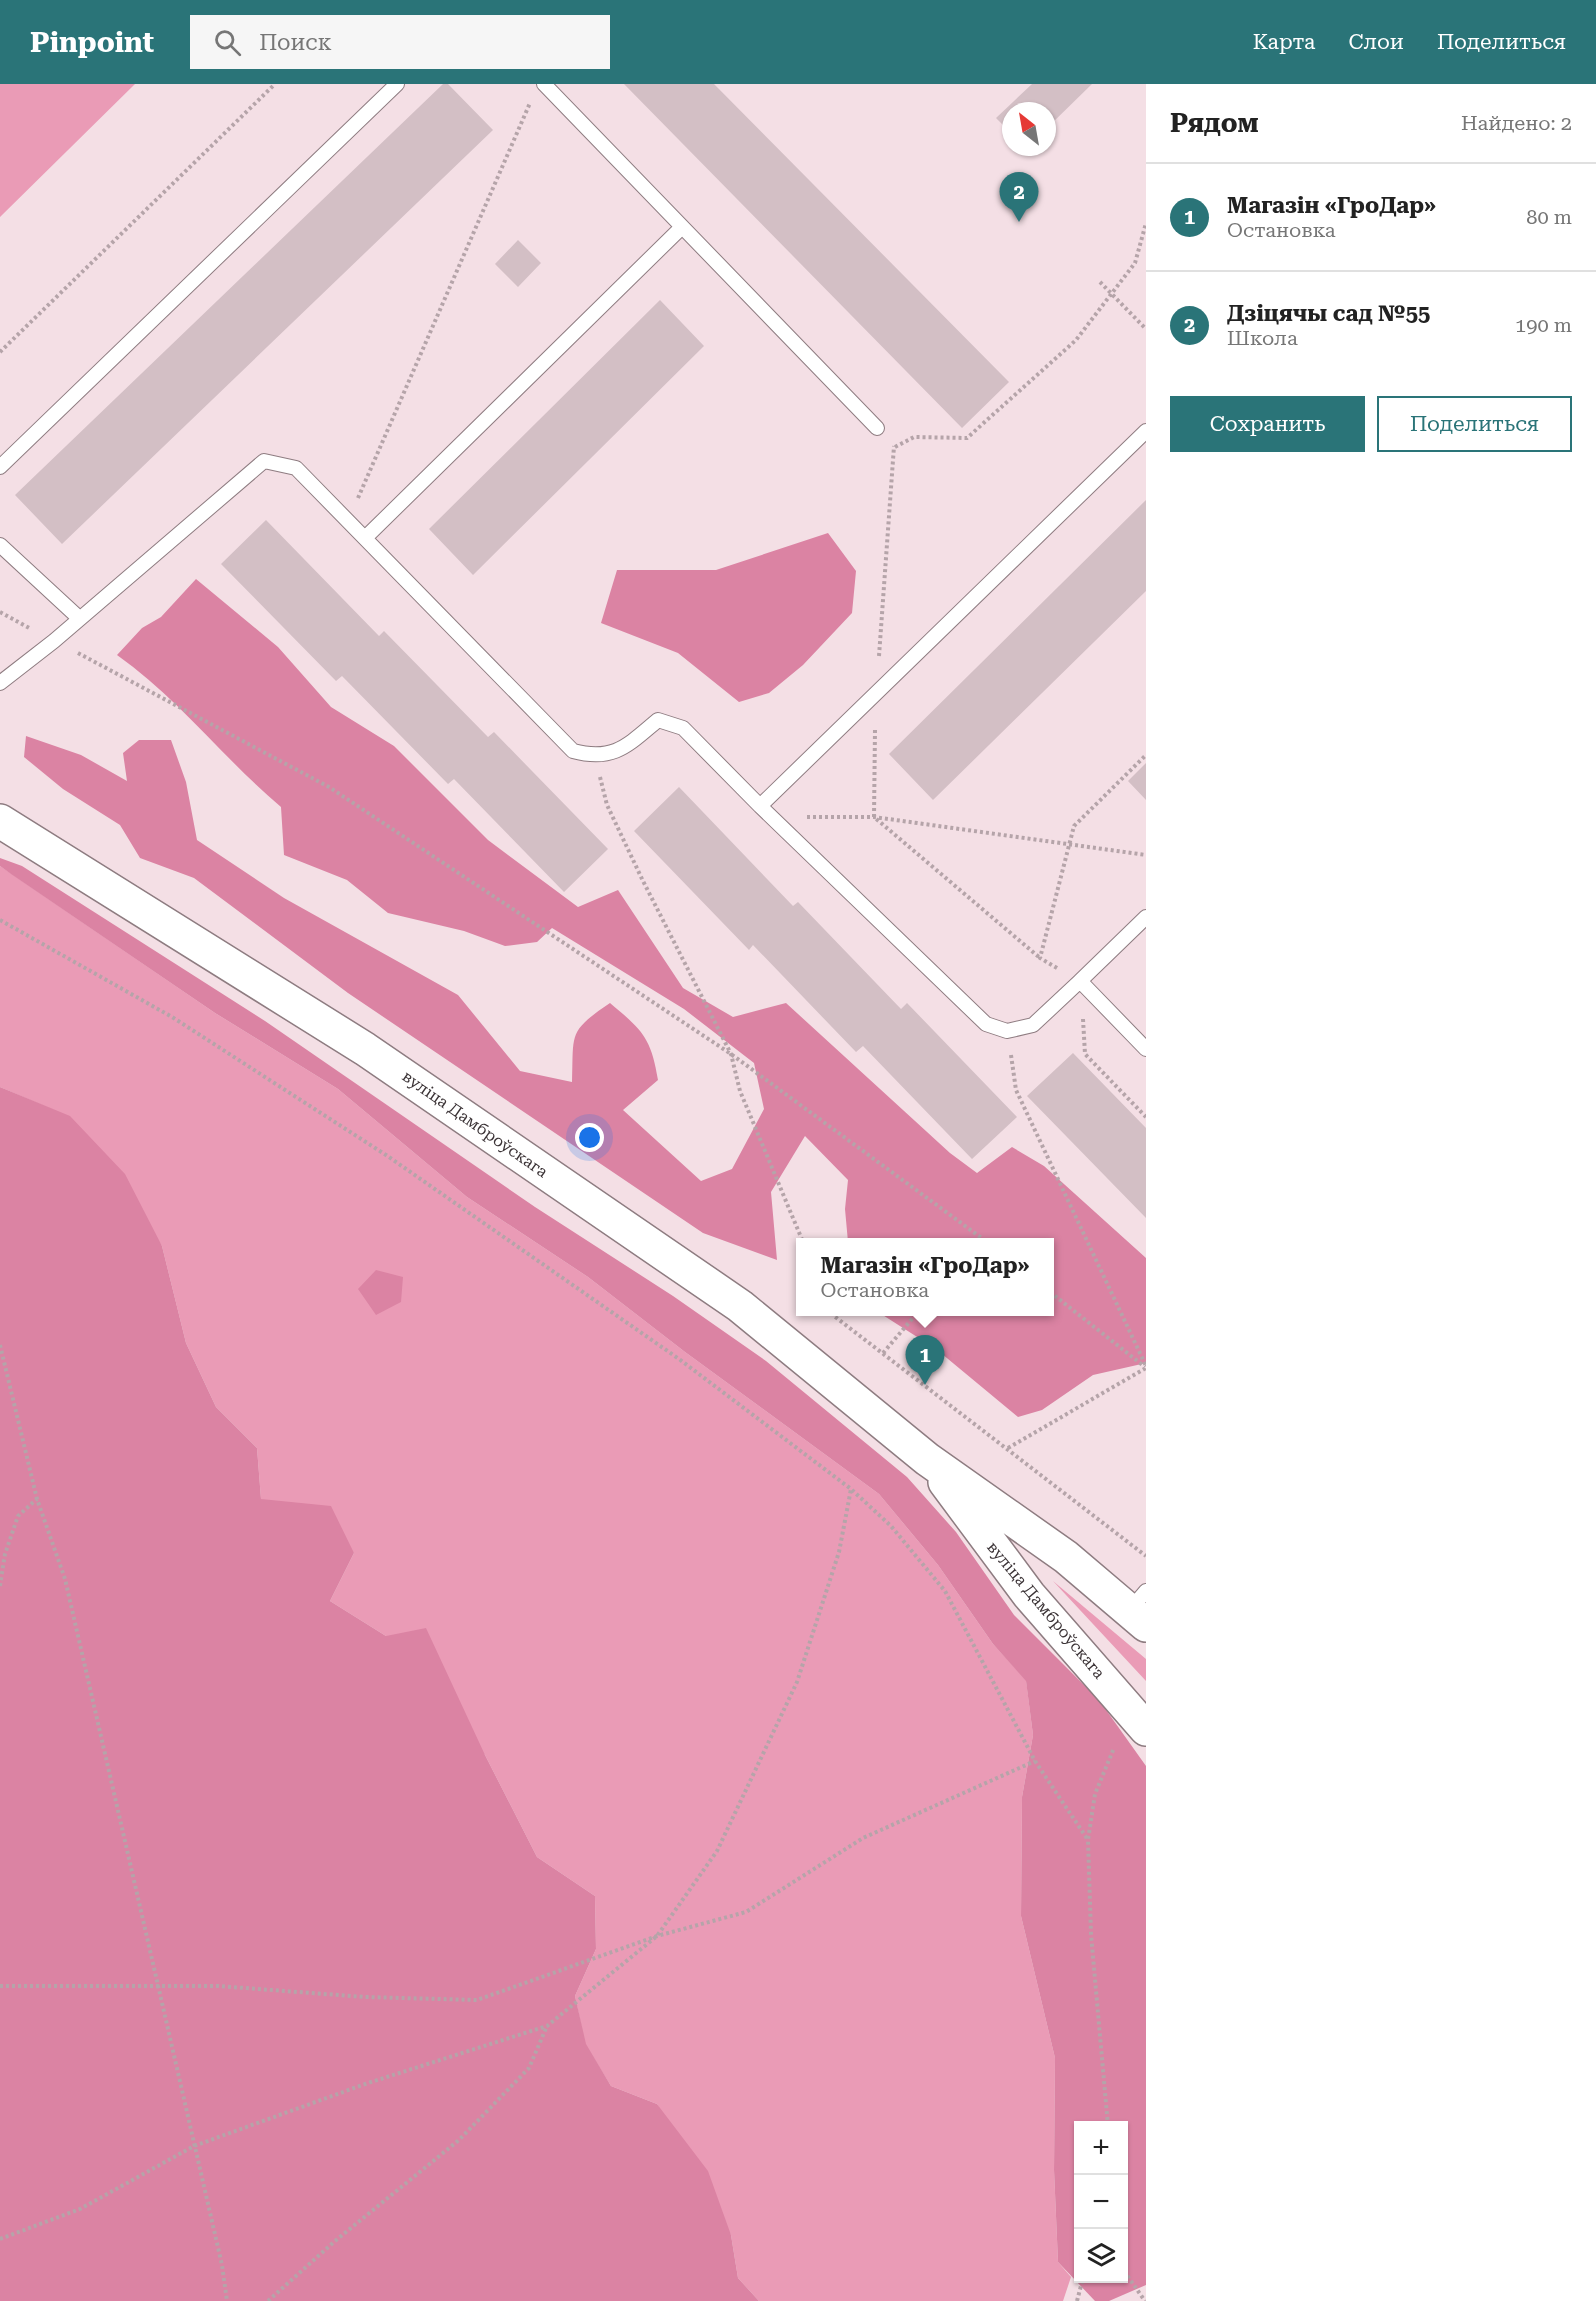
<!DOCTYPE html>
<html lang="ru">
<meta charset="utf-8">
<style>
:root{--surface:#fff;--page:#f6f6f6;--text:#222;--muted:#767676;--line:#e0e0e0;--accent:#2a7478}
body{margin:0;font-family:"Roboto Serif",serif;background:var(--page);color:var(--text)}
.controls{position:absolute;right:18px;bottom:18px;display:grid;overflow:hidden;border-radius:0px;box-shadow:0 2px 4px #0004}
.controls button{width:54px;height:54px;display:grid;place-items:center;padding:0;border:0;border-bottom:2px solid var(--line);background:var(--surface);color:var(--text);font:30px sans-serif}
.compass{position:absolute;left:1002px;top:18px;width:54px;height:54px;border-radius:50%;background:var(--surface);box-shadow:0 2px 4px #0004;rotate:329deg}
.you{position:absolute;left:590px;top:1054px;width:21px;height:21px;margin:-15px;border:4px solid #fff;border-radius:50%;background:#1a73e8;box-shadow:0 0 0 9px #1a73e833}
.badge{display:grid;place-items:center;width:39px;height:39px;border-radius:50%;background:var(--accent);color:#fff;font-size:20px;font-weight:700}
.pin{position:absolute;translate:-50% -50px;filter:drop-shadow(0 2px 3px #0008)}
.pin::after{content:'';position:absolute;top:32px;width:21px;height:18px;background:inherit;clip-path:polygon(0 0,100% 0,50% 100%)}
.popup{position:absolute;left:796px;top:1154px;width:258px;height:78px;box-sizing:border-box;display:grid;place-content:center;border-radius:0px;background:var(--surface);filter:drop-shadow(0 2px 4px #0005);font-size:20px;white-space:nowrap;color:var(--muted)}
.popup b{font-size:22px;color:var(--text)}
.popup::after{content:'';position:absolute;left:50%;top:100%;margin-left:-12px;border:12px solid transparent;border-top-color:var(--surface)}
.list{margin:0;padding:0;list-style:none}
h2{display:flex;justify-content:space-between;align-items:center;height:78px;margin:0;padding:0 24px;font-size:26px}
h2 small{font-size:20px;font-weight:400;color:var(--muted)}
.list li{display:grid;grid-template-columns:39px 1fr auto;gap:18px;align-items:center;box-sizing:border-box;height:108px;padding:0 24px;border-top:2px solid var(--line)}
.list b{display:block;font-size:22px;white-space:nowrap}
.list p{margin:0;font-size:20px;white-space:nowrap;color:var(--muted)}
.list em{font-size:20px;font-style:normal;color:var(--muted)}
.actions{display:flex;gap:12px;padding:18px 24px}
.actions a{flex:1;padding:14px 0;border:2px solid var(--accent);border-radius:0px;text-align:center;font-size:21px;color:var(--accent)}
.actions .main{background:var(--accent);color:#fff}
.icon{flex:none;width:33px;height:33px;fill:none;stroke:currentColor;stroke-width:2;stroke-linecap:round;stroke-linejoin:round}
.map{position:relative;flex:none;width:1146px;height:2217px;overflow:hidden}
header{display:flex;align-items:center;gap:36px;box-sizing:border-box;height:84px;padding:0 30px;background:var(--accent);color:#fff}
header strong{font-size:28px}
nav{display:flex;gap:33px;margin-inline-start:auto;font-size:21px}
.search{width:420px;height:54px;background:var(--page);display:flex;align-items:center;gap:15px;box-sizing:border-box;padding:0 21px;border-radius:0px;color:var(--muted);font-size:22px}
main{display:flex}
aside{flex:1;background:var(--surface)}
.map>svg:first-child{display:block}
.green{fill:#ea9bb6}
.forest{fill:#db83a3;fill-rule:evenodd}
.building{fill:#d3bfc5}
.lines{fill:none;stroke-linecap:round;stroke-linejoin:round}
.service-casing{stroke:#8e7c81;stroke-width:16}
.secondary-casing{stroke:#8e7c81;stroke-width:36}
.path{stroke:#b5a4a9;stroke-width:4;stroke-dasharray:3 3;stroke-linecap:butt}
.service{stroke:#fff;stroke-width:14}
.secondary{stroke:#fff;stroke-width:33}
.labels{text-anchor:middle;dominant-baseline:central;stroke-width:4.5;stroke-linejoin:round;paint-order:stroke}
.street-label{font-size:16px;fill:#3b3336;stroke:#fff}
</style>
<header>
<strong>Pinpoint</strong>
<div class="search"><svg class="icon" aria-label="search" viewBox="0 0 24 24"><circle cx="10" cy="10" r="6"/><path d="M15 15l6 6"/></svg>Поиск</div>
<nav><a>Карта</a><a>Слои</a><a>Поделиться</a></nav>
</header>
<main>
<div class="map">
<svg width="1146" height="2217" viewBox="0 0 1146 2217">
<rect width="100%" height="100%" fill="#f4dfe5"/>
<path class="green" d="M0 0H135L0 133Z
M0 782 215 929 338 1005 467 1113 588 1193 685 1268 879 1410 938 1481 993 1560 1026 1596 1033 1651 1022 1713 1021 1832 1055 1974 1054 2086 1058 2178 1071 2193 1063 2217H759L738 2194 731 2151 657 2020 611 2002 585 1960 575 1912 596 1865 595 1812 537 1773 485 1671 386 1552 330 1517 354 1469 261 1415 257 1364 216 1323 186 1259 162 1162 70 1033 0 1003Z
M1053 1497 1146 1575V1597Z"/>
<path class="forest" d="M828 449 856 487 852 529 803 581 769 609 739 618 678 569 601 539 617 486H716Z
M196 495 278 563 331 623 394 662 488 756 578 823 618 806 683 904 733 933 786 919 950 1069 977 1089 1012 1063 1044 1082 1146 1174V1279L1093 1291 1042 1326 1018 1333 936 1265 878 1228H1050V1158H848L845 1125 848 1096 805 1052 771 1108 777 1176 703 1149 348 909 194 794 140 774 120 741 63 705 24 673 26 652 81 671 127 697 123 669 139 656H171L186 698 197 756 284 814 458 911 520 987 572 998C574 950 567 948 610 919 642 946 651 953 658 996L623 1026 701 1097 732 1085 764 1025 754 979 684 925 552 844 537 858 505 862 464 847 388 829 347 796 284 771 281 723C224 675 178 614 117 571L142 544 161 533Z
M0 774 22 782 265 937 535 1123 673 1212 766 1277 907 1393 956 1448 1014 1531 1099 1616 1146 1682V2201L1109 2217H1095L1058 2178 1054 2086 1055 1974 1021 1832 1022 1713 1033 1651 1026 1597 993 1560 938 1481 879 1410 685 1268 588 1193 467 1113 338 1005 215 929 11 790 0 782ZM1078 2042H1124V2194H1078Z
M0 1003 70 1032 125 1090 162 1162 186 1259 216 1323 257 1364 261 1415 331 1422 354 1469 330 1517 386 1552 426 1544 485 1671 537 1773 595 1812 596 1865 575 1912 586 1960 611 2002 657 2020 708 2087 731 2151 738 2194 759 2217H0Z
M376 1186 403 1193 401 1218 376 1231 358 1205Z"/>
<path class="building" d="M443 0H448L493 46 62 460 15 411Z
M624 0H714L1009 298 962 344Z
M1032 0H1092L1047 44V27H1011V49L996 34Z
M518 156 541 179 518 203 495 180Z
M660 216 704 262 473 491 429 445Z
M1146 416V507L933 716 889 670Z
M266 436 379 552 384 547 488 653 494 648 608 765 564 808 454 695 448 700 342 592 336 597 221 480Z
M1146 679V716L1128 697Z
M679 703 793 822 798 818 901 925 907 919 1017 1033 972 1075 863 962 856 968 753 861 749 866 634 747Z
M1073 969 1146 1044V1134L1027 1012Z"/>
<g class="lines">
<defs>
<path id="service" d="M544 0 877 344
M0 383 397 0
M365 454 682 143
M0 461 79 534
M0 599 54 557 264 377 296 384 573 667C614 678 628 661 658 636L683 644 760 722 986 940 1007 947 1033 941 1080 897 1146 965
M760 722 1146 347
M1080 897 1146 833
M1129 1527 1146 1507"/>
<path id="secondary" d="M0 737 365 965 740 1222 927 1375 1066 1473 1146 1541
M945 1398 1029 1511 1146 1645"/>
</defs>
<use href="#service" class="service-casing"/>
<use href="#secondary" class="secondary-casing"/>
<path class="path" d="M1100 198 1146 245
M0 268 275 0
M895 363 914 353 967 354 1076 256 1135 179 1146 139
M358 414 530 19
M0 528 31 545
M78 569 329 703 731 970 987 1158
M879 572 894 362
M875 646 874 733 1040 874
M600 693 607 721 643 797 731 970 740 1007 803 1158
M807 733H874L1146 771
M0 836 172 933 386 1071 679 1275 851 1405 891 1442 945 1507 1035 1677 1088 1756
M1057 884 1040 874 1074 742 1146 671
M1083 935 1085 970 1146 1033
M1011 971 1016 1006 1146 1282
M1050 1208 1145 1283
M832 1228 834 1232 1146 1472
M0 1261 37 1415 65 1495 222 2181 227 2217
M883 1269 918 1228
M1008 1364 1146 1284
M0 1502 5 1470 18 1432 37 1415
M0 1902H218L365 1913 477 1916 657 1852 746 1828 863 1754 1035 1677
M1108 2042 1091 1850 1088 1756 1095 1710 1114 1664
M0 2155 80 2125 194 2062 368 1999 547 1942 657 1852 717 1767 797 1598 839 1468 851 1405
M1124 2187 1145 2217
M268 2217 335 2157 459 2056 529 1984 547 1942
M1077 2217 1083 2194"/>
<use href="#service" class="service"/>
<use href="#secondary" class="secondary"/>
</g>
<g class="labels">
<g class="street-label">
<text transform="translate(475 1040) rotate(35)">вуліца Дамброўскага</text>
<text transform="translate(1046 1526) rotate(50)">вуліца Дамброўскага</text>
</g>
</g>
</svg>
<div class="controls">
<button>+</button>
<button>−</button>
<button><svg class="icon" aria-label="layers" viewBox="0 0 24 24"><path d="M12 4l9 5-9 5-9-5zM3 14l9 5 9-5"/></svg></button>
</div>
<svg class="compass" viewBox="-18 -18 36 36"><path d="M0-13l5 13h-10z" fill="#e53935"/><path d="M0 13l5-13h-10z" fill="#767676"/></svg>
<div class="you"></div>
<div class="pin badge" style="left:925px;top:1301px">1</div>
<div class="popup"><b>Магазін «ГроДар»</b>Остановка</div>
<div class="pin badge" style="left:1019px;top:138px">2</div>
</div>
<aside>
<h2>Рядом<small>Найдено: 2</small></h2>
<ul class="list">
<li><span class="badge">1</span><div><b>Магазін «ГроДар»</b><p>Остановка</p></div><em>80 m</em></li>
<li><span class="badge">2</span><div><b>Дзіцячы сад №55</b><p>Школа</p></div><em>190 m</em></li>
</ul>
<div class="actions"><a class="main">Сохранить</a><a>Поделиться</a></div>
</aside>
</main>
